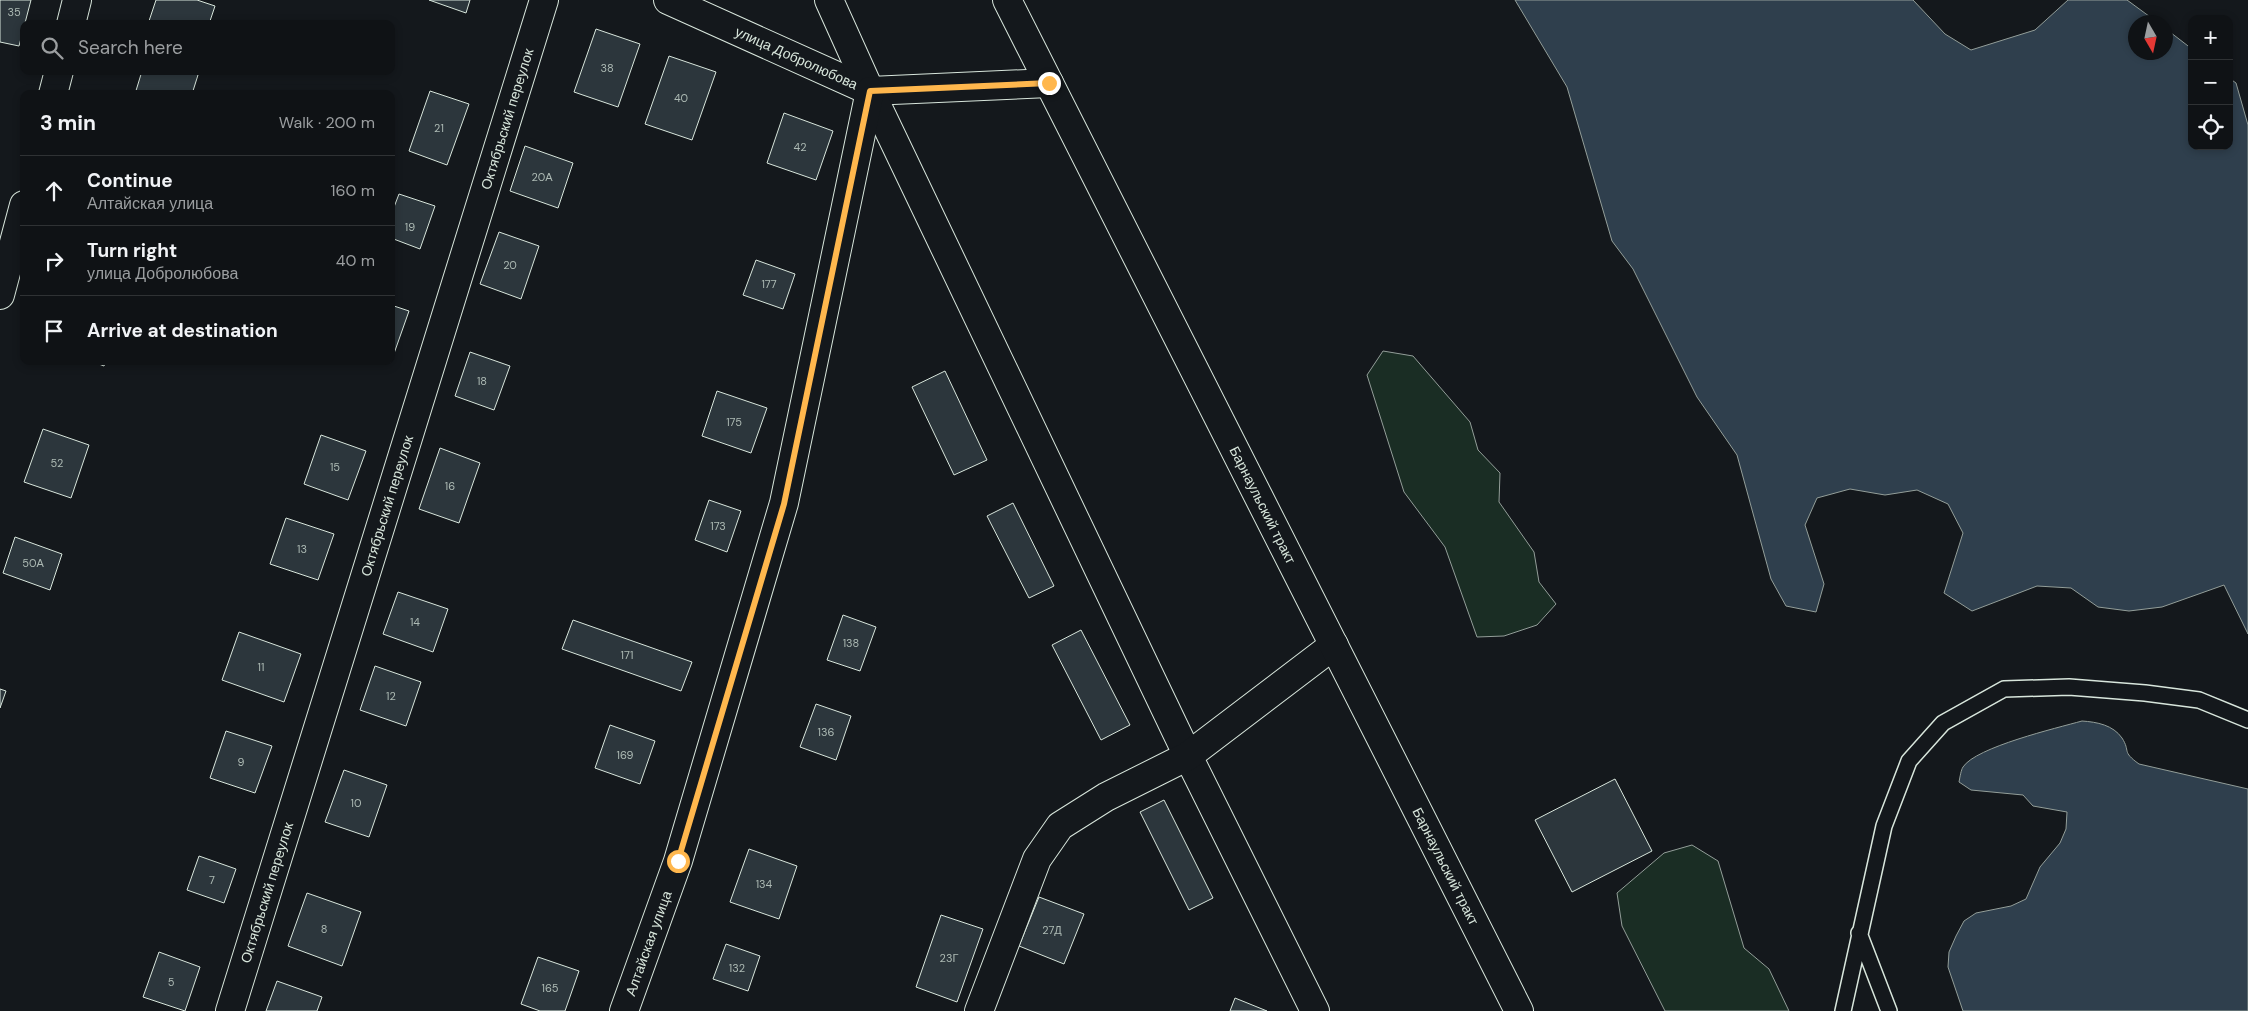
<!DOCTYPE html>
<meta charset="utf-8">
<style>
:root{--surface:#0f1215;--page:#1d2022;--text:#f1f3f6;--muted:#9b9ea0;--line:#2f3234}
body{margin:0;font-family:"DM Sans",sans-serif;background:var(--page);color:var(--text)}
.controls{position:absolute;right:15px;top:15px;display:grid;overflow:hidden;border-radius:10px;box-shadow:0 2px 8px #0003}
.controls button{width:45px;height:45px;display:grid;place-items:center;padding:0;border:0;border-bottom:1px solid var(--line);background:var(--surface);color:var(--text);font:25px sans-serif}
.compass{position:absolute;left:2128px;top:15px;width:45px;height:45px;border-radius:50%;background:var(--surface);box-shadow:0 2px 8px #0003;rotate:171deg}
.stop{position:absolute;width:15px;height:15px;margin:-11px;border:4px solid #ffb74d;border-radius:50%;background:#fff}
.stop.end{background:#ffb74d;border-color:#fff;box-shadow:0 1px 5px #0008}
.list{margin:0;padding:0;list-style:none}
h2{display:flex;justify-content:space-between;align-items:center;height:65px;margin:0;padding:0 20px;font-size:21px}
h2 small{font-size:16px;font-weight:400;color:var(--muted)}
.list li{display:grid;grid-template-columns:32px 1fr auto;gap:15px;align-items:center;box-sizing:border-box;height:70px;padding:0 20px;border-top:1px solid var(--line)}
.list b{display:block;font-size:19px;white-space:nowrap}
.list p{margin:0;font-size:16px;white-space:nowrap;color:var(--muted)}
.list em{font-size:16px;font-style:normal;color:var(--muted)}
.icon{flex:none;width:28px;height:28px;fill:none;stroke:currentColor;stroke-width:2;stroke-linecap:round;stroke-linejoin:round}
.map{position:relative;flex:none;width:2248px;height:1011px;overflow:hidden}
.search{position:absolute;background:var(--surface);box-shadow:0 2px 8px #0003;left:20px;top:20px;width:375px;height:55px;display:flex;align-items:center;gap:12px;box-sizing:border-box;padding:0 18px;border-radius:10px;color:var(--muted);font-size:19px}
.panel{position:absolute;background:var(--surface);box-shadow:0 2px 8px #0003;left:20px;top:90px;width:375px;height:275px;border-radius:10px}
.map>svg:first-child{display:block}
.green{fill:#1a2d24;stroke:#939e99}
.water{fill:#2f3f4d;stroke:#939e99}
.building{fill:#2c363c;stroke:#d8e6dc}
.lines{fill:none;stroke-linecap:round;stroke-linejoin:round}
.service-casing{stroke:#d8e6dc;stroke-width:18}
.minor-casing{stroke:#d8e6dc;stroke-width:30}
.primary-casing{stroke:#d8e6dc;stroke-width:30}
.service{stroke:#14181c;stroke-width:15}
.minor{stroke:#14181c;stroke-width:28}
.primary{stroke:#14181c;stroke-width:28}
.route{stroke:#ffb74d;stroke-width:6}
.labels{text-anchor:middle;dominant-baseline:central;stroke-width:4;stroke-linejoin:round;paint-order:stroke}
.number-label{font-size:11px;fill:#adbab4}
.street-label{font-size:14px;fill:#d8e6dc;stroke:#14181c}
</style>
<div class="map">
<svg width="2248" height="1011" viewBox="0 0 2248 1011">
<rect width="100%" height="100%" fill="#14181c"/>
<path class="green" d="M1383 351 1413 356 1470 422 1478 450 1500 473 1499 502 1534 552 1539 582 1556 604 1537 625 1504 636 1477 637 1445 547 1404 492 1367 375Z
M1692 845 1718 861 1744 948 1769 969 1789 1011H1665L1622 926 1617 893 1664 853Z"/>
<path class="water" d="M1515 0H1913L1945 34 1971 50 2035 30 2068 0H2127L2157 22H2136V52H2166V29L2192 49V146H2229V78L2236 83 2248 125V634L2224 585 2162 607 2129 611 2098 607 2071 588 2037 586 1972 611 1944 593 1963 533 1948 504 1917 490 1885 495 1850 489 1817 498 1805 525 1824 584 1816 612 1786 606 1771 579 1737 455 1697 397 1633 269 1612 241 1567 87Z
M2082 721C2097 722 2113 725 2122 738 2131 752 2121 751 2139 764L2248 789V1011H1963L1948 967 1949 952 1956 936 1964 921 1976 913 2011 906 2026 899 2040 867 2060 843 2066 829 2067 812 2033 806 2023 795 1971 790 1959 782C1960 777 1961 770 1963 767 1976 747 2057 728 2082 721Z"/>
<path class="building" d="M0 0H31L19 46 0 42Z
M156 0H197L215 6 209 24H148Z
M429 0H470L466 13Z
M596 29 640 44 618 107 574 92Z
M669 56 716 72 692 140 645 124Z
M142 71H187L198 75 192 94H135Z
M430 91 469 104 447 165 409 151Z
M784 113 833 131 816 180 767 163Z
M525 146 573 163 558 208 510 191Z
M399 194 435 206 420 249 391 238V215Z
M499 232 539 246 521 299 480 284Z
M756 260 795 274 783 309 743 295Z
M391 305 409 311 391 362 389 361H391Z
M470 352 510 366 494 410 455 396Z
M91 361H106L104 366Z
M945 371 987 460 954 475 912 387Z
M717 391 767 408 751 453 702 436Z
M43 429 89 445 71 498 24 482Z
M321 435 366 451 348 500 304 484Z
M440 448 480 463 459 523 419 509Z
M709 500 741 511 727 552 695 540Z
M1013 503 1054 586 1029 598 987 516Z
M286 518 334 534 318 580 270 564Z
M15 537 62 554 50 590 3 573Z
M398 592 448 609 433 652 383 634Z
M843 615 876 627 860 671 827 660Z
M573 620 692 662 681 691 562 649Z
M1081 630 1130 725 1101 740 1052 645Z
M239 632 301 654 284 702 222 680Z
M375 666 421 682 406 726 360 710Z
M0 689 6 691 0 708Z
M816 704 851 716 836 760 800 747Z
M610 725 655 741 640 784 595 768Z
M226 731 272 746 255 793 210 778Z
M344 770 387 785 369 837 325 822Z
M1615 779 1652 851 1572 892 1535 820Z
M1164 800 1213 898 1189 910 1140 812Z
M749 849 797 866 779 919 730 902Z
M199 856 236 869 224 903 187 890Z
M307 893 361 912 342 966 288 946Z
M1039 897 1084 914 1064 964 1019 946Z
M941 915 983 929 957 1002 916 987Z
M726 944 760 956 748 991 713 979Z
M159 952 200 967 185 1011 143 997Z
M538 957 579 971 565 1011H540L521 1004Z
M277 981 322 997 317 1011H266Z
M1235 998 1267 1011H1230Z"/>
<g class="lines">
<defs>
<path id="service" d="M1859 933 1889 1011
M1843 1011 1884 826 1909 761 1943 723 2004 689 2069 687 2145 693 2199 700 2248 720"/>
<g id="minor">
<path id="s1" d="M668 0 870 91 1049 83"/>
<path d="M829 0 870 91 1188 756 1315 1011"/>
<path d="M71 24 77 0"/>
<path d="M53 94 59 71"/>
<path d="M0 295 24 205"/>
<path id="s2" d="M230 1011 544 0"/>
<path id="s3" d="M624 1011 678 861 784 503 870 91"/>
<path d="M979 1011 1037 859 1060 826 1106 797 1188 756 1334 645"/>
</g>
<g id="primary">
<path id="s4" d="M1007 0 1519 1011"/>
</g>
</defs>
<use href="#service" class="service-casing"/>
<use href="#minor" class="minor-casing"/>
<use href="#primary" class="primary-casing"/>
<use href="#service" class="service"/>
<use href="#minor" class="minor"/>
<use href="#primary" class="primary"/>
</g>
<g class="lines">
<path class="route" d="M678 861 784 504 870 91 1049 83"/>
</g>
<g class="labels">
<g class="number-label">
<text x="14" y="12">35</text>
<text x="607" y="68">38</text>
<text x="681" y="98">40</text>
<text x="439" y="128">21</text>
<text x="800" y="147">42</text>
<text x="542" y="177">20А</text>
<text x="410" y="227">19</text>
<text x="510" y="265">20</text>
<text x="769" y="284">177</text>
<text x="482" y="381">18</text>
<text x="734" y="422">175</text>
<text x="57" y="463">52</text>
<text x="335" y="467">15</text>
<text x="450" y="486">16</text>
<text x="718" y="526">173</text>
<text x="302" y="549">13</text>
<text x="33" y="563">50А</text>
<text x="415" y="622">14</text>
<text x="851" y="643">138</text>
<text x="627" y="655">171</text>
<text x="261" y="667">11</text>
<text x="391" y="696">12</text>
<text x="826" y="732">136</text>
<text x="625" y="755">169</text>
<text x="241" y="762">9</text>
<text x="356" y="803">10</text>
<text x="212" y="880">7</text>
<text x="764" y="884">134</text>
<text x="324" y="929">8</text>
<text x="1052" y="930">27Д</text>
<text x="949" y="958">23Г</text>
<text x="737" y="968">132</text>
<text x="171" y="982">5</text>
<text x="550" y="988">165</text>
</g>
<g class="street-label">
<text stroke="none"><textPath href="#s1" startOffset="141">улица Добролюбова</textPath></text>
<text stroke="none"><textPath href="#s2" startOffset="934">Октябрьский переулок</textPath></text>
<text stroke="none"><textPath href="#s2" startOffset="529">Октябрьский переулок</textPath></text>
<text stroke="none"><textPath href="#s4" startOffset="566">Барнаульский тракт</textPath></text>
<text stroke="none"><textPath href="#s4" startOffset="971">Барнаульский тракт</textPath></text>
<text stroke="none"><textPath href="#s2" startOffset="124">Октябрьский переулок</textPath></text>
<text stroke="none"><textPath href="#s3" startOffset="72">Алтайская улица</textPath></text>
</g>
</g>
</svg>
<div class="controls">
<button>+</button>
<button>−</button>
<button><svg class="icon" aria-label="locate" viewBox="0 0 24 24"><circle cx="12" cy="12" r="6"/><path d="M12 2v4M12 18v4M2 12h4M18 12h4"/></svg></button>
</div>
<svg class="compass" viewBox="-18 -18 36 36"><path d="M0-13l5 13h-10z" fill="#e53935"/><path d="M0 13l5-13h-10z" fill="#9b9ea0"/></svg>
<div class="stop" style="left:678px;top:861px"></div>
<div class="stop end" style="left:1049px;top:83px"></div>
<div class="search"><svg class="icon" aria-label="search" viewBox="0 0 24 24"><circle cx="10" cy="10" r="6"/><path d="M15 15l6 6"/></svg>Search here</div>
<section class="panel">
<h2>3 min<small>Walk · 200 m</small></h2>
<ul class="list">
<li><svg class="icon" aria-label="ahead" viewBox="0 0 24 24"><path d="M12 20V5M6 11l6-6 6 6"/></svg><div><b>Continue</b><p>Алтайская улица</p></div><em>160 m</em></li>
<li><svg class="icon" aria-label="right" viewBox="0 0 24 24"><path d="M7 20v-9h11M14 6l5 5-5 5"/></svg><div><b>Turn right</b><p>улица Добролюбова</p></div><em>40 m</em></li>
<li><svg class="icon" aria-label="arrive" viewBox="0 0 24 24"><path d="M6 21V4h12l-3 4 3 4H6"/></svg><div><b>Arrive at destination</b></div></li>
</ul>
</section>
</div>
